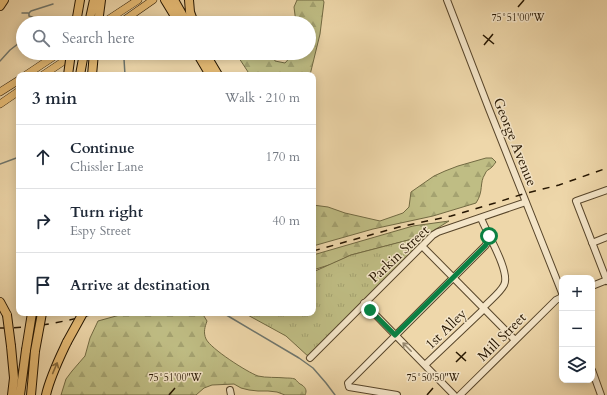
<!DOCTYPE html>
<meta charset="utf-8">
<style>
:root{--surface:#fff;--page:#f2f2f3;--text:#1f2937;--muted:#747a83;--line:#e0e1e3}
body{margin:0;font-family:Cardo,serif;background:var(--page);color:var(--text)}
.controls{position:absolute;right:12px;bottom:12px;display:grid;overflow:hidden;border-radius:8px;box-shadow:0 2px 10px #0003}
.controls button{width:36px;height:36px;display:grid;place-items:center;padding:0;border:0;border-bottom:1px solid var(--line);background:var(--surface);color:var(--text);font:20px sans-serif}
.stop{position:absolute;width:12px;height:12px;margin:-9px;border:3px solid #0b8043;border-radius:50%;background:#fff}
.stop.end{background:#0b8043;border-color:#fff;box-shadow:0 1px 4px #0008}
.list{margin:0;padding:0;list-style:none}
h2{display:flex;justify-content:space-between;align-items:center;height:52px;margin:0;padding:0 16px;font-size:17px}
h2 small{font-size:13px;font-weight:400;color:var(--muted)}
.list li{display:grid;grid-template-columns:26px 1fr auto;gap:12px;align-items:center;box-sizing:border-box;height:64px;padding:0 16px;border-top:1px solid var(--line)}
.list b{display:block;font-size:15px;white-space:nowrap}
.list p{margin:0;font-size:13px;white-space:nowrap;color:var(--muted)}
.list em{font-size:13px;font-style:normal;color:var(--muted)}
.icon{flex:none;width:22px;height:22px;fill:none;stroke:currentColor;stroke-width:2;stroke-linecap:round;stroke-linejoin:round}
.map{position:relative;flex:none;width:607px;height:395px;overflow:hidden}
.search{position:absolute;background:var(--surface);box-shadow:0 2px 10px #0003;left:16px;top:16px;width:300px;height:44px;display:flex;align-items:center;gap:10px;box-sizing:border-box;padding:0 14px;border-radius:22px;color:var(--muted);font-size:15px}
.panel{position:absolute;background:var(--surface);box-shadow:0 2px 10px #0003;left:16px;top:72px;width:300px;height:244px;border-radius:8px}
.map>svg:first-child{display:block}
.forest{fill:url(#forest-firs);stroke:#726a42}
.park{fill:url(#park-tufts);stroke:#726a42}
.lines{fill:none;stroke-linecap:round;stroke-linejoin:round}
.stream{stroke:#6f766d;stroke-width:1.5}
.minor-casing{stroke:#58462b;stroke-width:8}
.major-casing{stroke:#261601;stroke-width:8}
.highway-casing{stroke:#261601;stroke-width:10}
.minor{stroke:#f4e5c8;stroke-width:6}
.major{stroke:#e7bc75;stroke-width:7}
.highway{stroke:#e7bc75;stroke-width:8}
.rail{stroke:#261601;stroke-width:1.5;stroke-dasharray:7 7;stroke-linecap:butt}
.highway-bridge-casing{stroke:#261601;stroke-width:10;stroke-linecap:butt}
.highway-bridge{stroke:#e7bc75;stroke-width:8}
.oneway{stroke:#97886e}
.oneway2{stroke:#86693b}
.route{stroke:#0b8043;stroke-width:5}
.ticks{fill:none;stroke:#261601;stroke-width:1.5}
.labels{text-anchor:middle;dominant-baseline:central;stroke-width:3;stroke-linejoin:round;paint-order:stroke}
.street-label{font-size:14px;fill:#261601;stroke:#f4e5c8}
.ticks-label{font-size:10px;text-anchor:middle;fill:#261601;stroke:#f4e5c8;stroke-width:3;stroke-linejoin:round;paint-order:stroke}
</style>
<div class="map">
<svg width="607" height="395" viewBox="0 0 607 395">
<defs>
<pattern id="forest-firs" width="22" height="20" patternUnits="userSpaceOnUse"><rect width="22" height="20" fill="#bfbd84"/><path d="M5 1l3.5 6h-7zM16 11l3.5 6h-7z" fill="#a4a270"/></pattern>
<pattern id="park-tufts" width="24" height="20" patternUnits="userSpaceOnUse"><rect width="24" height="20" fill="#bfbd84"/><path d="M3 7l-1-3M5 7V3M7 7l1-3M15 17l-1-3M17 17v-4M19 17l1-3" fill="none" stroke="#a4a270"/></pattern>
</defs>
<rect width="100%" height="100%" fill="#eed7aa"/>
<filter id="stains"><feTurbulence type="fractalNoise" baseFrequency=".005" numOctaves="4"/><feColorMatrix values="0 0 0 0 .2 0 0 0 0 .09 0 0 0 0 .02 0 0 0 .5 -.17"/></filter>
<radialGradient id="worn" r=".72"><stop offset=".6" stop-color="#630" stop-opacity="0"/><stop offset="1" stop-color="#630" stop-opacity=".3"/></radialGradient>
<path class="forest" d="M297 0H323L324 2 320 34 310 75H250L237 55V53H272L275 61 285 63 294 53H309V23H296L294 7Z
M486 158H492L496 162C495 163 493 166 492 167 489 170 486 170 485 174 479 183 484 191 476 203L433 216 373 229 313 246V205L328 207 345 213 380 221 403 213 409 207 411 192 434 176 445 171 458 166Z
M449 221 436 229 424 239 417 238 351 255 332 264 313 270V255L413 226Z
M127 313H202L207 321C205 327 203 332 206 339 211 349 247 372 258 376 266 378 277 377 286 378 288 378 292 378 295 379 297 381 299 384 302 385 306 388 307 391 305 395H285L277 392 268 391H258L249 390 241 388 234 384 212 385 204 388 196 395H61L66 379 72 371 85 356 90 338 98 321Z"/>
<path class="park" d="M412 239 420 243 310 358 286 336 244 313H313V272L351 255Z"/>
<g class="lines">
<path class="stream" d="M22 13H28
M38 23 35 18 29 16V13L31 11 53 4
M125 53 124 59 125 75
M0 61 10 50 23 40
M0 164 19 157
M223 313 299 358 313 368 326 383 335 395"/>
<defs>
<path id="minor" d="M447 0 489 109 562 293
M607 190 576 201 607 281
M481 218C486 232 511 272 504 285 500 293 489 301 483 308
M592 243 607 237
M422 246 515 340
M592 286 607 280
M364 303 454 395
M310 358 433 235 438 232 526 202
M425 365 484 309
M592 370 601 395
M230 390 231 395
M397 395 349 387 348 383 485 246 487 243 489 236
M460 395 556 300 562 297"/>
<path id="major" d="M103 23 138 0
M120 23 153 0
M26 75 59 53
M43 75 76 53
M0 92 19 80
M0 104 19 91"/>
<path id="highway" d="M165 0 179 23
M174 0 187 23
M189 0 190 12 194 23
M0 6 4 0
M76 23 80 0
M89 23 94 0
M98 23 101 0
M197 53 210 75
M205 53 218 75
M80 75 84 53
M92 75 94 53
M0 302 7 315
M11 346 14 378 12 395
M20 395 26 350
M31 395 35 351
M46 395C50 377 59 359 67 342"/>
</defs>
<use href="#minor" class="minor-casing"/>
<use href="#major" class="major-casing"/>
<use href="#highway" class="highway-casing"/>
<use href="#minor" class="minor"/>
<use href="#major" class="major"/>
<use href="#highway" class="highway"/>
<path class="rail" d="M313 251 399 227 451 216 495 203 523 194 559 185 607 168
M0 328C33 328 65 322 97 313"/>
<defs>
<path id="highway-bridge" d="M68 75 71 53
M7 315 11 346
M67 342 83 313
M26 350 32 313
M35 351 42 313"/>
</defs>
<use href="#highway-bridge" class="highway-bridge-casing"/>
<use href="#highway-bridge" class="highway-bridge"/>
</g>
<defs><path id="oneway-shaft" d="M-6 0H5M1.5-3L5.5 0L1.5 3" fill="none" stroke-width="1.6" stroke-linecap="round" stroke-linejoin="round"/></defs>
<use class="oneway" href="#oneway-shaft" transform="translate(407 347) rotate(-135)"/>
<use class="oneway2" href="#oneway-shaft" transform="translate(55 368) rotate(-67)"/>
<g class="lines">
<path class="route" d="M370 310 395 335 485 246 487 243 489 236"/>
</g>
<path class="ticks" d="M518 7 524 0M483 35 494 44M484 45 493 34M456 352 466 361M456 362 466 352M169 395 175 388M427 395 433 388"/>
<g class="labels">
<g class="street-label">
<text transform="translate(515 142) rotate(68)">George Avenue</text>
<text transform="translate(399 254) rotate(-43)">Parkin Street</text>
<text transform="translate(446 329) rotate(-44)">1st Alley</text>
<text transform="translate(502 337) rotate(-45)">Mill Street</text>
</g>
</g>
<g class="ticks-label">
<text x="518" y="21">75°51'00"W</text>
<text x="175" y="381">75°51'00"W</text>
<text x="433" y="381">75°50'50"W</text>
</g>
<rect width="100%" height="100%" filter="url(#stains)"/>
<rect width="100%" height="100%" fill="url(#worn)"/>
</svg>
<div class="controls">
<button>+</button>
<button>−</button>
<button><svg class="icon" aria-label="layers" viewBox="0 0 24 24"><path d="M12 4l9 5-9 5-9-5zM3 14l9 5 9-5"/></svg></button>
</div>
<div class="stop" style="left:489px;top:236px"></div>
<div class="stop end" style="left:370px;top:310px"></div>
<div class="search"><svg class="icon" aria-label="search" viewBox="0 0 24 24"><circle cx="10" cy="10" r="6"/><path d="M15 15l6 6"/></svg>Search here</div>
<section class="panel">
<h2>3 min<small>Walk · 210 m</small></h2>
<ul class="list">
<li><svg class="icon" aria-label="ahead" viewBox="0 0 24 24"><path d="M12 20V5M6 11l6-6 6 6"/></svg><div><b>Continue</b><p>Chissler Lane</p></div><em>170 m</em></li>
<li><svg class="icon" aria-label="right" viewBox="0 0 24 24"><path d="M7 20v-9h11M14 6l5 5-5 5"/></svg><div><b>Turn right</b><p>Espy Street</p></div><em>40 m</em></li>
<li><svg class="icon" aria-label="arrive" viewBox="0 0 24 24"><path d="M6 21V4h12l-3 4 3 4H6"/></svg><div><b>Arrive at destination</b></div></li>
</ul>
</section>
</div>
